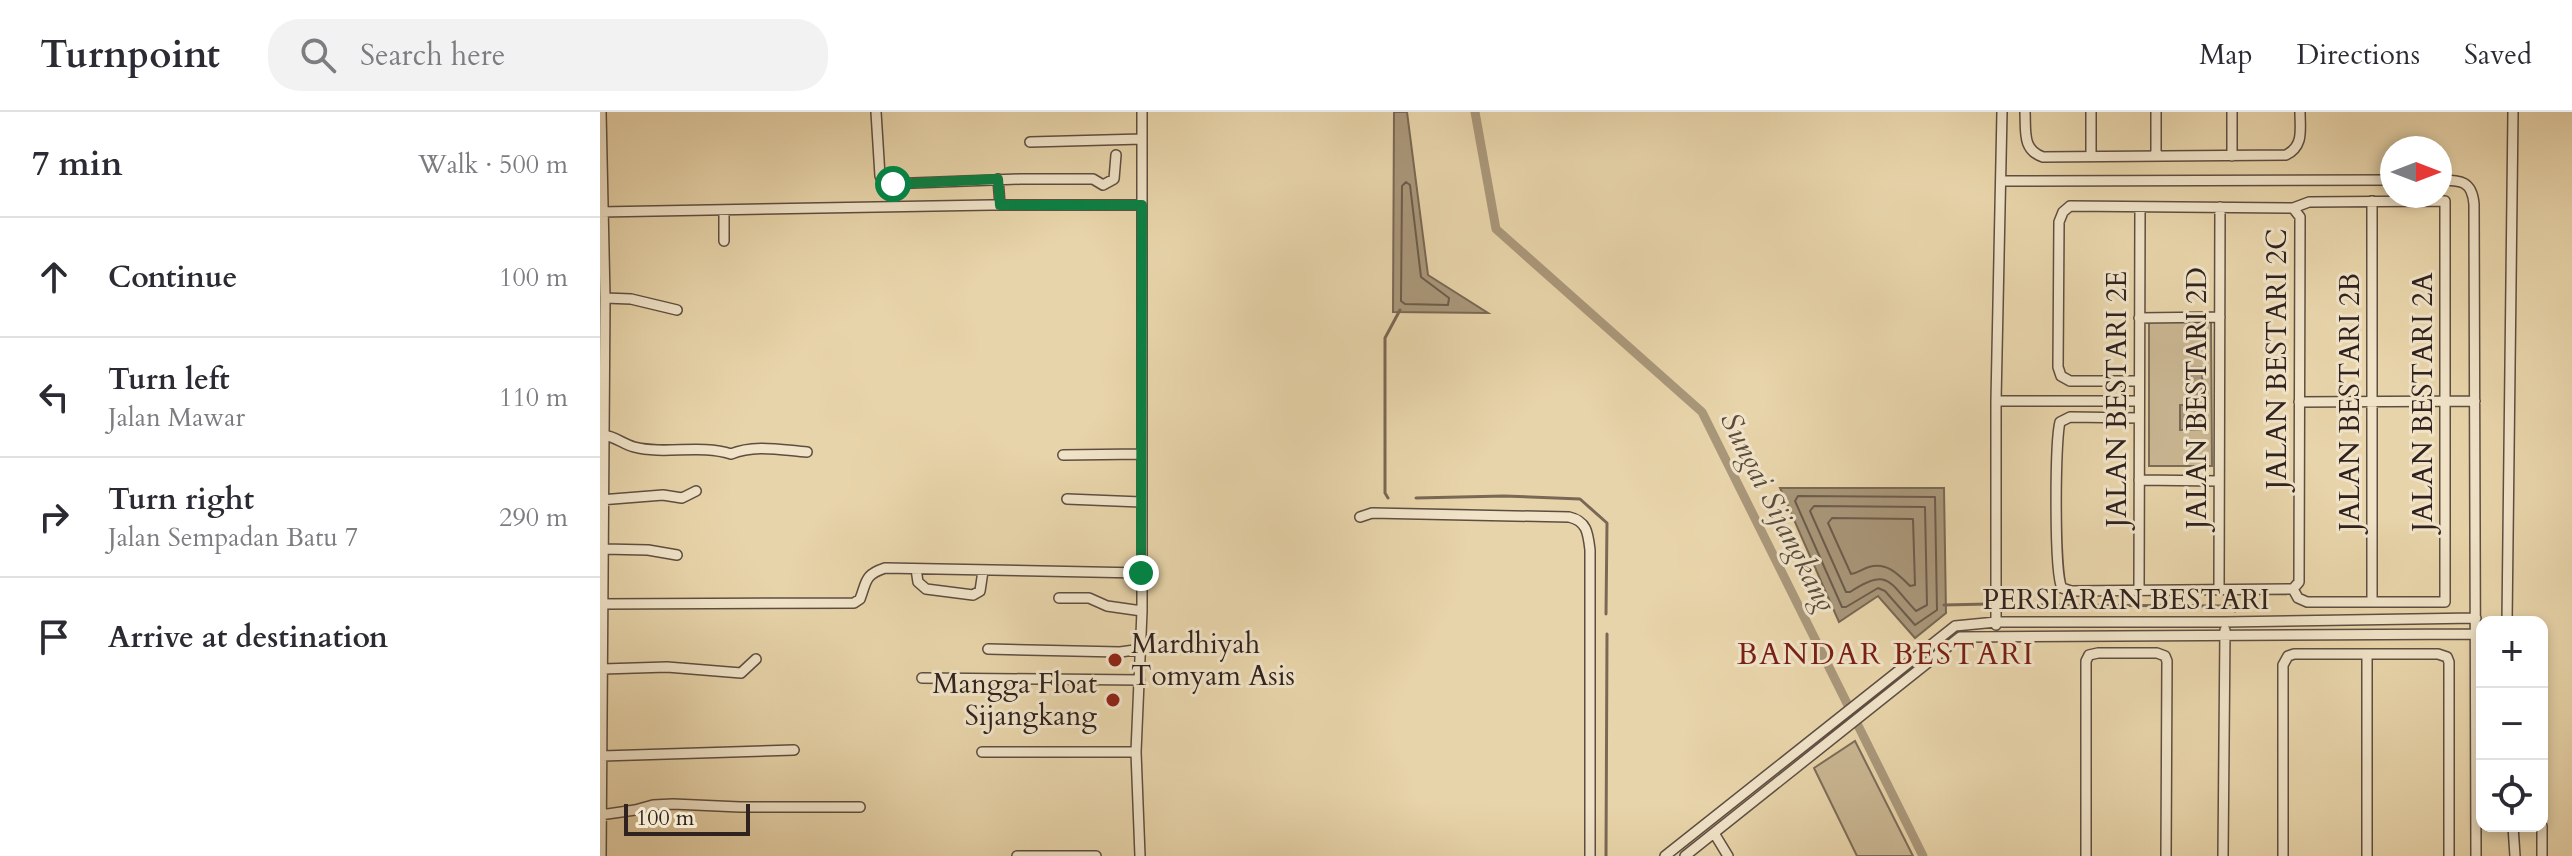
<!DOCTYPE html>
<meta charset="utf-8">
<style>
:root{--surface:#fff;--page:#f2f2f3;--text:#2b2b33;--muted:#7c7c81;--line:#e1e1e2}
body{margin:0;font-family:Cardo,serif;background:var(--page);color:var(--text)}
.controls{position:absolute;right:24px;bottom:24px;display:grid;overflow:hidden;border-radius:16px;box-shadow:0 4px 12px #0003}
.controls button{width:72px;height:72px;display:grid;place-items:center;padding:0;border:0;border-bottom:2px solid var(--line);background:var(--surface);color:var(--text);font:40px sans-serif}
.compass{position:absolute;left:1780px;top:24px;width:72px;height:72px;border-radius:50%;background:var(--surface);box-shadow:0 4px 12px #0003;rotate:90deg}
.scale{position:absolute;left:24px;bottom:20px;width:126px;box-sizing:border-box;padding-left:8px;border:4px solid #30221e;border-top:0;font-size:22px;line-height:28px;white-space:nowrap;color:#30221e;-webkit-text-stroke:6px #f0e3c8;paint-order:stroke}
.stop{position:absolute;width:24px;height:24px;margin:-18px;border:6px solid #0b8043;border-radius:50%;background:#fff}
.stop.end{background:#0b8043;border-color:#fff;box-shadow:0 2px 8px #0008}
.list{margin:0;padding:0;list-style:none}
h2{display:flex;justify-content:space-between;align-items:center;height:104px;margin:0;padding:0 32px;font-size:34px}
h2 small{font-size:26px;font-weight:400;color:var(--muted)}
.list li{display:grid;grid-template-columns:52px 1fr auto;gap:24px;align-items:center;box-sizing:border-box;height:120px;padding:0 32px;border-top:2px solid var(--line)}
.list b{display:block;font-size:30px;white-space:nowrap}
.list p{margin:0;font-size:26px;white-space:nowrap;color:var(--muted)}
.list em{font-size:26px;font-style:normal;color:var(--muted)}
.icon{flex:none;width:44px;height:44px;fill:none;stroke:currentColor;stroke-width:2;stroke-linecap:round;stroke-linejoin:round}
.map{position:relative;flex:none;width:1972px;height:744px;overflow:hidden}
header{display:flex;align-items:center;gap:48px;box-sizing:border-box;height:112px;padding:0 40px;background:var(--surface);border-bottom:2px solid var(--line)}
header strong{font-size:38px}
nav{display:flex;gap:44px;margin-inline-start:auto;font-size:28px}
.search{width:560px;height:72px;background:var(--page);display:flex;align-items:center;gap:20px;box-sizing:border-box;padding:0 28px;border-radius:32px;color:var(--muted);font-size:30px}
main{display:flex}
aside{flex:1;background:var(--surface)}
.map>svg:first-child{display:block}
.green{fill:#c9b692;stroke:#7c6c58;stroke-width:2}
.water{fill:#a9977a;stroke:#796855;stroke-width:2}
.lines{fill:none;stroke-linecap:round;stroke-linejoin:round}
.shore{stroke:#6c5c4c;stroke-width:2}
.stream{stroke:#796855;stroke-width:3}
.canal{stroke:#a9977a;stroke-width:9}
.minor-casing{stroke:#5e4e41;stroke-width:12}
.minor{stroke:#f0e3c8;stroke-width:9}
.route{stroke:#0b8043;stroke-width:10}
.poi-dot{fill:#8f2418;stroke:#f0e3c8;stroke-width:3}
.labels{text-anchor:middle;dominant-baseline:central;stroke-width:6;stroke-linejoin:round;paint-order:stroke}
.street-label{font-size:28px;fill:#30221e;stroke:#f0e3c8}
.poi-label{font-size:28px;fill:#30221e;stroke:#f0e3c8;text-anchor:start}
.water-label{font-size:30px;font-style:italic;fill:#5a4b3e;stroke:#f0e3c8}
.neighbourhood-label{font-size:30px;letter-spacing:2px;fill:#7a1f14;stroke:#f0e3c8}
</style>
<header>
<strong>Turnpoint</strong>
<div class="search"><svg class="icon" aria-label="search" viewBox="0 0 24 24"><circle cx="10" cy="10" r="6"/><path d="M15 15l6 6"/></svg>Search here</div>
<nav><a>Map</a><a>Directions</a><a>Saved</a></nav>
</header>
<main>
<aside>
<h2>7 min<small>Walk · 500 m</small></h2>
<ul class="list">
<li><svg class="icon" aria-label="ahead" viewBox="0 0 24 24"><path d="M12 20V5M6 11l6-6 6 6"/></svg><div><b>Continue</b></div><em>100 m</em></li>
<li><svg class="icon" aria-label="left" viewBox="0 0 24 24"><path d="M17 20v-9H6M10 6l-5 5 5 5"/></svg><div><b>Turn left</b><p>Jalan Mawar</p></div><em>110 m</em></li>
<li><svg class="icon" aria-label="right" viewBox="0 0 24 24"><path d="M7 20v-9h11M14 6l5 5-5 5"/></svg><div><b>Turn right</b><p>Jalan Sempadan Batu 7</p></div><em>290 m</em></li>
<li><svg class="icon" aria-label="arrive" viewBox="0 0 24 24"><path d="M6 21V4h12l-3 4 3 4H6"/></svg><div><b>Arrive at destination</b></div></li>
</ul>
</aside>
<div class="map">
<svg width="1972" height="744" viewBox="0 0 1972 744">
<rect width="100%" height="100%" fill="#e8d4aa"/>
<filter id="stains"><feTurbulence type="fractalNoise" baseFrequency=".0025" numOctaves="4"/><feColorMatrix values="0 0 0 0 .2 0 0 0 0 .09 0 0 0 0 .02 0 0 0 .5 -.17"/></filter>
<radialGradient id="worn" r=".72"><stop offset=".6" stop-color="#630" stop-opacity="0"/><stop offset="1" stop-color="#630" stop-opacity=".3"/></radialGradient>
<path class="green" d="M1549 209H1611L1612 354H1549Z
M1255 629 1313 744H1257L1214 656Z"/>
<path class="water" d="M794 0H807L828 163 888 201 793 200Z
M1586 255H1602L1603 317 1580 318V293H1586Z
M1180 376H1344L1346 501 1315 526 1278 484 1239 510Z"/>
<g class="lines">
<path class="shore" d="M806 70 810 73 821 165 849 186 848 193 805 192 801 189 802 74Z
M1198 384 1335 385 1337 498 1315 513 1285 479 1278 476 1246 495H1242L1195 389Z
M1214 394 1325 395 1327 493 1316 499C1289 471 1289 454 1250 480H1246L1210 399Z
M1232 406 1313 407 1315 473 1310 474C1298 462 1287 450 1269 455 1262 457 1258 461 1251 462L1228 411Z"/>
<path class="stream" d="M788 386 785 381V226L800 198
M816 386 904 384 980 387 1007 411 1006 502
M1344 493 1388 492
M1414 493 1631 494 1635 499
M1006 744 1007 522"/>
<path class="canal" d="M875 0 896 117 1102 300 1323 744"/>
<defs>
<path id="minor" d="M1 0 5 186 1 744
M276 0 280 64 283 71 287 72 420 67H493L503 73 514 67 516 43
M1425 0C1426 19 1422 38 1443 45L1686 43C1704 34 1700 18 1700 0
M1491 0V44
M430 30 542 27
M1556 44V0
M1632 44V0
M398 67 400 93
M1840 68C1861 68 1872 69 1874 92L1876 744
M1402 69 1792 68
M1772 89V490
M124 98V129
M0 100 391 93H542
M5 186 31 187 77 198
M1539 206 1620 205
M1539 269H1470L1461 264 1458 255 1459 110 1463 100 1470 94 1693 96 1709 90 1845 89V490H1707L1698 486 1693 477
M1396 289H1539
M1699 290 1875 289
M1539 306 1470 305 1460 310C1455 329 1454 462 1462 476L1471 479 1693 477
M4 323C16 325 23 332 34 335 65 343 100 332 131 342 154 332 182 338 207 340
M463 343 541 342
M1539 368 1619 369
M467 387 541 390
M0 388 63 383 82 386 96 379
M760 405 772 401 969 405C987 409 988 421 990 438V744
M4 437 48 438 77 443
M316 457 318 470 326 477 373 483 380 479 383 459
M1619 477 1620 95
M1693 477 1699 470 1700 105 1693 96
M1539 478 1540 95
M459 486H489L507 494 542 499
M0 492 254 491 260 487C267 469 264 463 285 456L541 461
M1907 510 1913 0
M1396 513V289L1402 0
M388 537 520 540 542 537
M1767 543V744
M3 557 67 555 141 561 156 547
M322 566 540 568
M382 640H536
M2 644 194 638
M0 703 35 698 53 693 73 692 140 695H260
M1913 714 1915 744
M1942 714V744
M1114 721 1128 744
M417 744H496
M540 744 536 640 542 499V0
M1065 744 1355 514 1396 510H1625L1876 506
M1085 744 1360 525 1876 522
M1486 744V549L1489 543 1498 541H1557L1565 544 1567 549 1566 744
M1623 744 1625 518
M1683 744V553L1688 544 1694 542H1838L1847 545 1849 550V744"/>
</defs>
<use href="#minor" class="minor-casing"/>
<use href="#minor" class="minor"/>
</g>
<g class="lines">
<path class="route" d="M293 72 398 67 400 93H542L541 461"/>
</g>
<g class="poi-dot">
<circle cx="515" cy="548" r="8"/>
<circle cx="513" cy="588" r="8"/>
</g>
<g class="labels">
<g class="street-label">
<text transform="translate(1677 247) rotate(-90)">JALAN BESTARI 2C</text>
<text transform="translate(1597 286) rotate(-90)">JALAN BESTARI 2D</text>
<text transform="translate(1517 287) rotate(-90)">JALAN BESTARI 2E</text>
<text transform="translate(1750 290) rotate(-90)">JALAN BESTARI 2B</text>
<text transform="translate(1823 290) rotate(-90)">JALAN BESTARI 2A</text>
<text x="1526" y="488">PERSIARAN BESTARI</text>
</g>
<g class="poi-label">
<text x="531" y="532">Mardhiyah<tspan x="531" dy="32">Tomyam Asis</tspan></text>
<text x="497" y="572" text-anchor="end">Mangga Float<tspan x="497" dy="32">Sijangkang</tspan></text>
</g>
<g class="water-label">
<text transform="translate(1178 400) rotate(63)">Sungai Sijangkang</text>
</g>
<g class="neighbourhood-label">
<text x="1286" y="542">BANDAR BESTARI</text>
</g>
</g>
<rect width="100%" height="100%" filter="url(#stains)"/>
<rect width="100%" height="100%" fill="url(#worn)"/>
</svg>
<div class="controls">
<button>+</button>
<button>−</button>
<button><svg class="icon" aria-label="locate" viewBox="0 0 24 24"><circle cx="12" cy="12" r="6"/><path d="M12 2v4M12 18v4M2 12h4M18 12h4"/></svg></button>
</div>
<svg class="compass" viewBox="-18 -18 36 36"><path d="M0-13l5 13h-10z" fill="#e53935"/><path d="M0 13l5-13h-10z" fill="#7c7c81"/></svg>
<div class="scale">100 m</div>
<div class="stop" style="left:293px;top:72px"></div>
<div class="stop end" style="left:541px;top:461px"></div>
</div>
</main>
